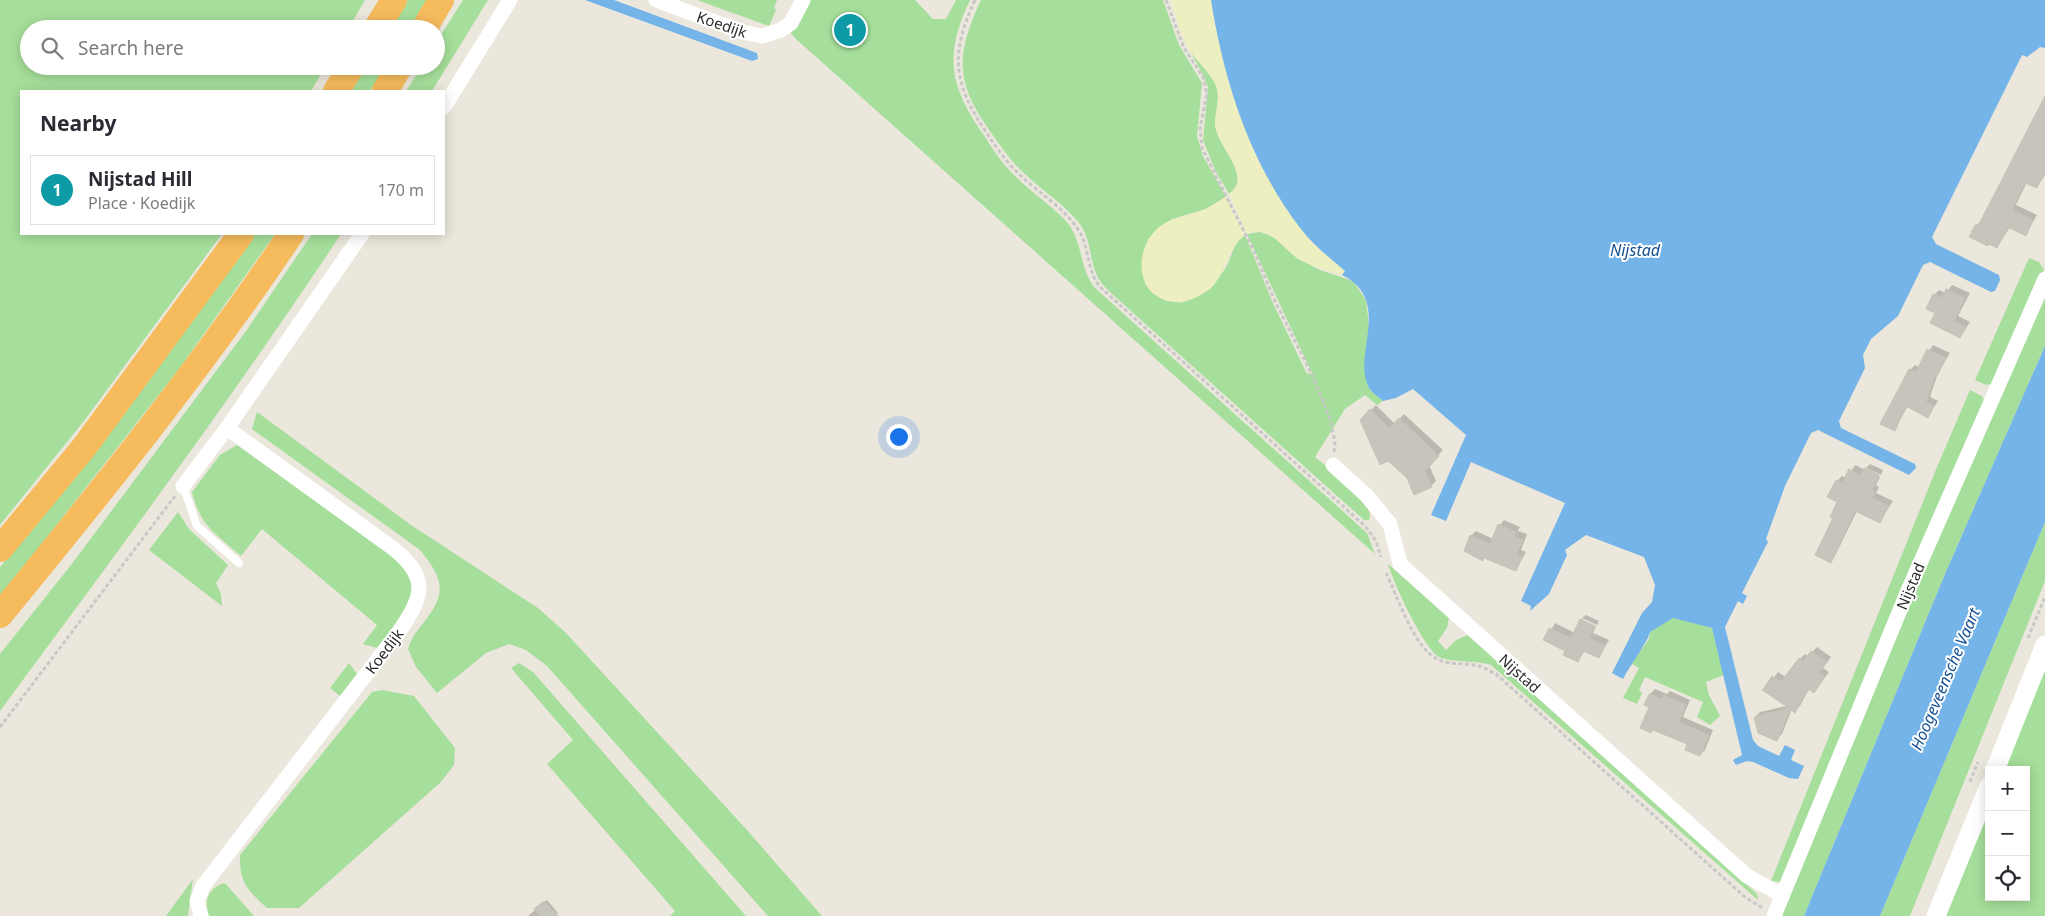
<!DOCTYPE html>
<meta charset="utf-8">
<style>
:root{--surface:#fff;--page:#f7f7f7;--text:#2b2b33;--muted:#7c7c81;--line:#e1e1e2;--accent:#0b8043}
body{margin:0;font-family:"Noto Sans",sans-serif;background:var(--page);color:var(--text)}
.controls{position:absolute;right:15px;bottom:15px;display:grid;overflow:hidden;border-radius:0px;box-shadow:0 2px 12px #0003}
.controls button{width:45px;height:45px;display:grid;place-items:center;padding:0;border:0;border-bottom:1px solid var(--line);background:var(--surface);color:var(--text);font:25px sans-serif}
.you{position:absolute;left:898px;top:436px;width:18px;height:18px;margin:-12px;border:4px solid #fff;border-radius:50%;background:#1a73e8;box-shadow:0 0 0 8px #1a73e833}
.badge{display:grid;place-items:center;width:32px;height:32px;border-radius:50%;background:var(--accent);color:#fff;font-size:16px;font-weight:700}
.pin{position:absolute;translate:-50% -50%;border:2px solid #fff;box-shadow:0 1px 5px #0006}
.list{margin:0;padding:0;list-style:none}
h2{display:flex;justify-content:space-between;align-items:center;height:65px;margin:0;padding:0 20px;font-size:21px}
h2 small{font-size:16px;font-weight:400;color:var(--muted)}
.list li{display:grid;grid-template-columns:32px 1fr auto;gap:15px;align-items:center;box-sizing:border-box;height:70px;margin:0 10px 10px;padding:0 10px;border:1px solid var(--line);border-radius:0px}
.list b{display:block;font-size:19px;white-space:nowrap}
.list p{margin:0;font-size:16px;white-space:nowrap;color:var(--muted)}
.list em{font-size:16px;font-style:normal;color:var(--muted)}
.icon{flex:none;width:28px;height:28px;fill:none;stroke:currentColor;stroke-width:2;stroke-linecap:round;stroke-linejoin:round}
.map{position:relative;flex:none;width:2045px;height:916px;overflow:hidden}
.search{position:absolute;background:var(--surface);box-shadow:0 2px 12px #0003;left:20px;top:20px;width:425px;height:55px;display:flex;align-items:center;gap:12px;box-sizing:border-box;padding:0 18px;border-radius:28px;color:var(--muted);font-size:19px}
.panel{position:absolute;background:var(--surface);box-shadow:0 2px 12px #0003;left:20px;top:90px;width:425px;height:145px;border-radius:0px}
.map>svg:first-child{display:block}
.green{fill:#a6df9b}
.sand{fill:#edefc1}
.water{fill:#74b4e8}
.shadow{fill:#0003}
.building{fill:#c7c5bb;stroke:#c6c3b6}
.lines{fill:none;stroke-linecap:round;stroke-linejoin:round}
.path{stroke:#c8c8c8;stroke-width:3;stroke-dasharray:4 2.5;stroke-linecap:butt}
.service{stroke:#fff;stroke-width:8}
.minor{stroke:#fff;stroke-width:15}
.tertiary{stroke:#fff;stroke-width:19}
.motorway{stroke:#f6bb5c;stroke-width:26}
.labels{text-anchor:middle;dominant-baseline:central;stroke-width:4;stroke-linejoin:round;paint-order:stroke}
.street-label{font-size:15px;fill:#2a2a2a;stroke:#fff}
.water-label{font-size:16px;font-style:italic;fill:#145093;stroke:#fff}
</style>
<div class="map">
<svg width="2045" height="916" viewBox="0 0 2045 916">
<rect width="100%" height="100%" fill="#ebe7dc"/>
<path class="green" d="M0 0H365L348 29H29V66H326L311 91H21V234H222L84 421 0 525Z
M408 0H427L410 29H390Z
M463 0H488L432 91H406L422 66H436V43Z
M697 0H777L774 8 776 10 769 26Z
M810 0H915L933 19H946L956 0H970C944 55 949 85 983 134 993 149 1002 164 1015 176 1031 192 1051 205 1066 221 1083 240 1079 267 1094 287L1367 533 1375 554 797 40 790 32Z
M981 0H1163L1179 45 1202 83 1197 136 1203 156 1226 197 1206 209 1172 219 1155 231 1148 240 1145 284C1166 311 1185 304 1208 284 1213 280 1219 276 1223 272 1232 260 1231 245 1245 235L1272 301 1307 374 1312 373 1247 234 1260 232 1274 237 1297 258 1320 270 1353 281 1366 300 1369 325 1365 370 1366 381 1370 390 1383 401 1377 405 1365 395 1345 409 1315 457C1328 468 1377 502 1369 520H1364L1112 294C1106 288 1099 282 1096 273 1089 257 1091 238 1079 223 1065 205 1043 191 1026 175 1012 163 1002 148 992 134 955 83 955 56 981 0Z
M1190 51C1198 61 1211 72 1216 85 1221 99 1215 113 1216 127 1217 147 1254 177 1229 194L1215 170 1203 140 1208 87 1202 73Z
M366 66H386L370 91H350Z
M255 234H275L179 369 0 597V567C90 461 174 348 255 234Z
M312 234H341C233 397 116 554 0 711V654L71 565 246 331Z
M2029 258 2039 262 2044 270 1994 383 1986 385 1975 380Z
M2045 290V346L1945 574 1804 916H1779L1911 595Z
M1970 390 1982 396 1985 402 1782 882 1771 881 1937 467Z
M257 412 411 525 538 608 566 633 747 830 822 916H768L547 666 526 650 509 644 486 653 437 693 416 667 408 649C411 638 417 631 424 622 447 593 444 579 420 550L252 429Z
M237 445 399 561C403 565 410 571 412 576 422 599 390 631 377 648L363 644 377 625 262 529 241 556C216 534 200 526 192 492L220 455Z
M178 512 189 529 228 565 216 583 221 594 222 606 149 550Z
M2045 522V581L1910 916H1880Z
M1388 564 1449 618 1447 628 1438 641 1446 650 1456 640 1468 635 1757 894 1758 900 1491 665C1475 660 1457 663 1441 658 1425 652 1393 582 1388 564Z
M1673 617 1712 628 1724 675 1706 682 1709 695 1720 716 1710 725 1697 717 1703 702 1645 677 1639 690 1642 693 1637 704 1623 698 1639 668 1631 663 1649 639 1650 632Z
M2045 660V916H1941L1989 799V897H2026V770H2001Z
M349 663 357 674 340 696 330 688Z
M519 663 533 672 746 916H670L675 911 547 764 573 740 511 668Z
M382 690 414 696 455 748 454 765 441 782 299 908H267C247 890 239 882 240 855L372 692Z
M193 879 188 916H166Z
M225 883 254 916H209C203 900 209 887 225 883Z"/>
<path class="sand" d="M1171 0H1211C1224 81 1250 163 1301 229 1313 245 1330 258 1345 271L1342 275C1327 270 1312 267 1297 258 1282 248 1269 224 1247 234L1229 194C1254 177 1217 145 1215 125 1214 111 1222 98 1215 84 1209 71 1197 62 1189 50 1181 35 1175 17 1171 0Z
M1226 197 1245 235C1224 250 1227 280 1204 293 1199 296 1189 301 1183 302 1180 303 1175 302 1172 301 1136 297 1134 253 1155 231 1168 217 1186 217 1203 210 1211 207 1218 201 1226 197Z"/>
<path class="water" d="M585 0H614L757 53 758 59 752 61Z
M1211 0H2045V48L2040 47 2027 57 2022 55 1932 237 1936 244 1999 275 2000 280 1995 291 1991 292 1930 262 1923 265 1898 316 1871 339 1863 355 1865 368 1839 421 1841 428 1915 464 1916 468 1909 475 1818 430 1811 433 1785 486 1766 539 1768 542 1742 593 1747 596 1743 604 1738 601 1725 627 1753 740 1758 746 1779 756 1785 745 1795 750 1791 760 1804 766 1798 779 1789 778 1753 762 1747 761 1736 765 1733 760 1742 755 1712 628 1673 618 1650 632C1650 638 1628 669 1623 679L1612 673 1642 613 1652 602 1655 585 1644 557 1586 535 1565 550 1567 555 1549 594 1530 611 1531 606 1521 601 1565 503 1471 462 1446 521 1431 515 1466 435 1413 389 1396 398 1383 401C1379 397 1372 393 1369 388 1351 356 1394 301 1342 275L1345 271C1330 258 1313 245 1301 229 1250 163 1224 82 1211 0Z
M2045 346V522L1880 916H1804L1945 574Z"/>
<path class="shadow" d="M2045 99V175L2037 187 2027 182 2016 205 2037 215 2026 234 2010 227 1997 247 1976 225 1982 221Z
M1952 285 1970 293 1958 316 1970 322 1960 337 1936 312 1934 295 1939 290 1946 293Z
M1933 345 1950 353 1938 373 1930 397 1938 401 1928 416 1908 406 1894 430 1910 370 1915 365 1919 367Z
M1376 405 1395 424 1404 414 1443 450 1429 465 1436 481 1431 486 1408 478 1361 420Z
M1870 464 1883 470 1881 475 1866 468Z
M1855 465 1880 477 1876 485 1879 487 1876 493 1893 501 1879 522 1857 511 1835 556 1830 561 1839 502 1837 481 1842 476 1847 478Z
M1504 520 1520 527 1518 531 1527 534 1521 550 1526 552 1516 570 1485 557 1482 560 1471 536 1476 531 1493 539 1500 525Z
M1586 615 1599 621 1597 625 1582 618Z
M1581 619 1596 627 1593 633 1609 640 1599 657 1585 651 1578 660 1567 650 1545 640 1555 623 1575 633Z
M1817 647 1831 657 1823 668 1829 672 1814 692 1809 689 1800 706 1795 711 1792 709 1782 734 1777 739 1755 717 1760 712 1787 706 1764 690 1778 672 1786 677 1800 659 1805 654 1808 657Z
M1655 689 1667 694 1670 691 1690 700 1683 717 1713 730 1705 750 1700 755 1651 706 1650 694Z
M547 900 558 913 555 916H528Z"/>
<path class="building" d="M2045 96V172L2037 188 2025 183 2012 210 2033 220 2026 236 2008 227 1997 248 1989 244 1988 246 1969 237 1975 225 1978 226Z
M1946 289 1965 298 1954 321 1966 327 1960 338 1930 323 1935 313 1926 309 1933 294 1942 298Z
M1927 349 1946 358 1937 376H1935L1926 402 1934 406 1928 418 1906 406 1895 431 1880 424 1909 369 1916 372Z
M1370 409 1389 428 1399 418 1439 456 1425 471 1432 487 1414 495 1407 478 1388 461 1380 465 1360 420Z
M1864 468 1879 475 1872 490 1875 492 1872 498 1889 506 1880 523 1855 511 1831 563 1815 555 1833 518 1830 517 1837 502 1827 497 1836 480 1842 483 1849 469 1860 475Z
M1498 524 1516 532 1514 536 1523 540 1516 555 1522 557 1516 571 1484 558 1483 561 1464 551 1470 535 1490 544Z
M1580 619 1595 626 1589 638 1605 646 1599 658 1583 651 1578 662 1563 655 1565 651 1543 640 1549 628 1571 638Z
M1811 651 1827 662 1819 673 1825 677 1814 693 1808 689 1795 713 1790 709 1777 741 1758 733 1754 717 1789 708 1762 690 1764 688 1772 676 1781 682 1799 658 1803 661Z
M1649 694 1662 699 1664 695 1686 705 1679 722 1709 735 1700 756 1685 750 1687 744 1653 730 1651 733 1640 728 1649 707 1644 705Z
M544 901 558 916H540L534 909Z"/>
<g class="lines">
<path class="path" d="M975 0C950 54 953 83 986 132 996 147 1007 163 1021 176 1039 193 1063 207 1077 228 1090 245 1086 270 1100 287L1365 526 1376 541 1381 557
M1166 0 1184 48 1203 77 1207 94 1200 128 1202 148 1253 249 1274 299 1313 377 1329 416 1335 441 1334 452
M1386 573C1397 595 1414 648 1437 659 1451 666 1465 662 1479 666 1484 667 1491 672 1496 674L1746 898 1763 908
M2028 638 2045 597
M0 727 175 496
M1970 782 1978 762"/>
<path class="service" d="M183 486 197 526 239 563"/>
<path class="minor" d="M656 0 742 32 762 36 781 30 791 23 803 0
M444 107 510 0
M1333 465 1366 495 1390 524 1400 564 1747 876 1782 895
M183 486 227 428 362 234
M201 916 197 901 203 886 398 633C422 598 431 579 394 549L227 428
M1774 916 1907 593 2045 279"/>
<path class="tertiary" d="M1995 770 2045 645
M1936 916 1989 786"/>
<path class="motorway" d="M376 29 394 0
M424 29 441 0
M336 91 352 66
M385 91 400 66
M0 549 85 446 241 234
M0 615C101 492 202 367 291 234"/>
</g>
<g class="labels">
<g class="street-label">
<text transform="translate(722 24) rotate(19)">Koedijk</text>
<text transform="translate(1910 586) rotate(-67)">Nijstad</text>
<text transform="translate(384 651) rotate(-53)">Koedijk</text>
<text transform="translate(1520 673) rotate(42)">Nijstad</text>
</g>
<g class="water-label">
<text x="1635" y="250">Nijstad</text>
<text transform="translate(1945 679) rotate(-67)">Hoogeveensche Vaart</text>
</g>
</g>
</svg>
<div class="controls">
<button>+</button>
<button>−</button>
<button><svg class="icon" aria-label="locate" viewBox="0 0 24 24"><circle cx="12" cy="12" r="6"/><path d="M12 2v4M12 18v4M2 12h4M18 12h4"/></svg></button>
</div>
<div class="you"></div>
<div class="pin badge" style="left:850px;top:30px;background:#0f9aa8">1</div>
<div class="search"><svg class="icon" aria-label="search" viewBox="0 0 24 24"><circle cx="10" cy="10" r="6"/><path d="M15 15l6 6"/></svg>Search here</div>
<section class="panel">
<h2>Nearby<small></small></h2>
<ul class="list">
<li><span class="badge" style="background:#0f9aa8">1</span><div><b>Nijstad Hill</b><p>Place · Koedijk</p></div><em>170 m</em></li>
</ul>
</section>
</div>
